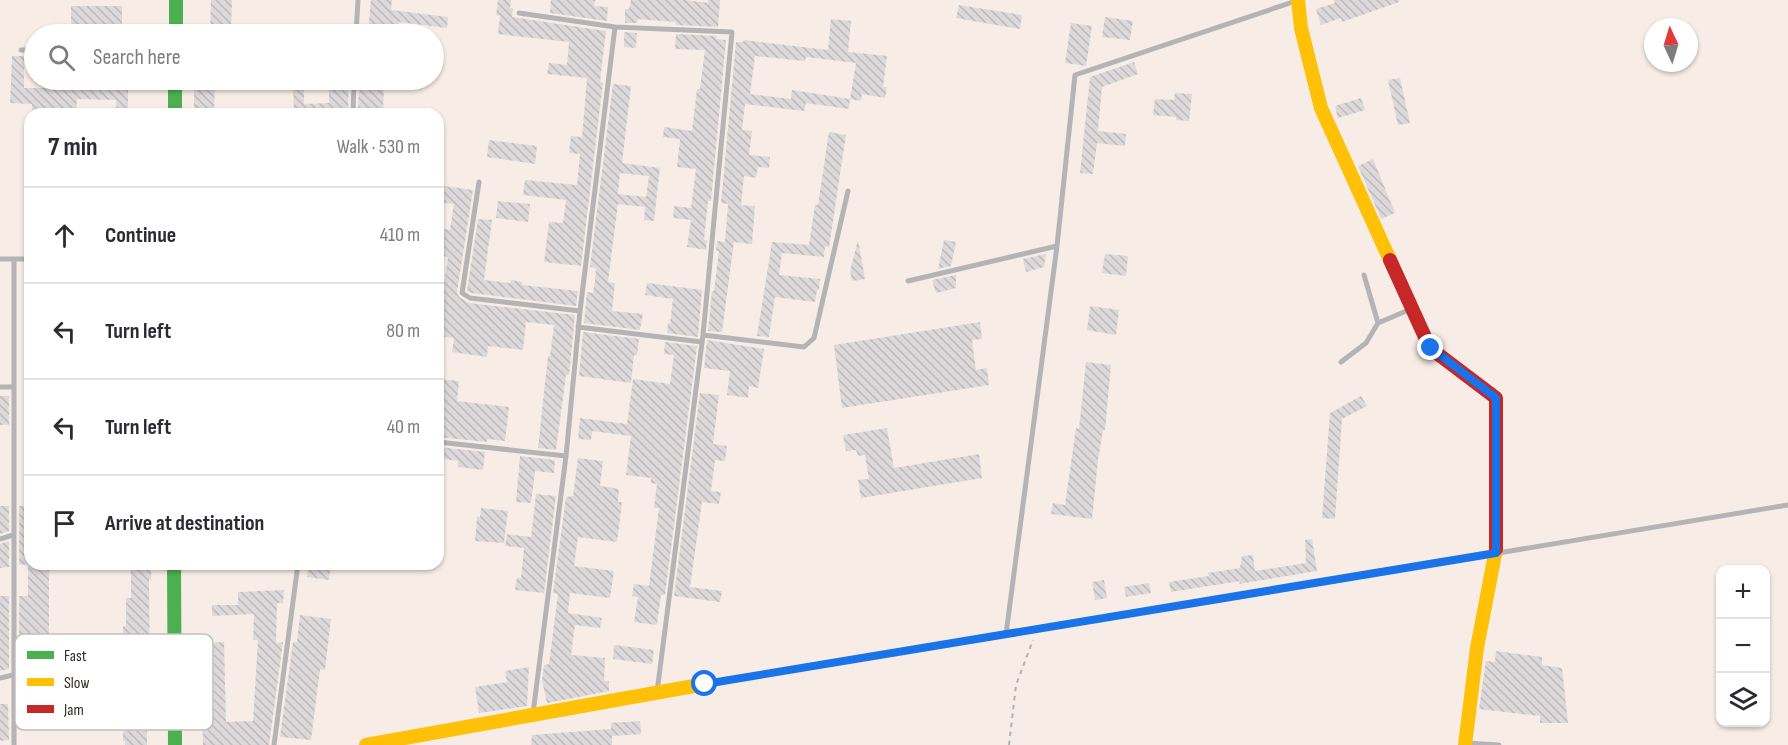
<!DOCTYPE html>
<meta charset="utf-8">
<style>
:root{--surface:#fff;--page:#f7f7f7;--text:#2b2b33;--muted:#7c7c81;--line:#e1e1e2}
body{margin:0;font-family:"Sofia Sans Condensed",sans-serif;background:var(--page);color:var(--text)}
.controls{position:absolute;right:18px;bottom:18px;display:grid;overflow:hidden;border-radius:12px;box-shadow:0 2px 4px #0004}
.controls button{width:54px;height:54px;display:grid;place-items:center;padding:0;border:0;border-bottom:2px solid var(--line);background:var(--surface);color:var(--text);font:30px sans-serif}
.compass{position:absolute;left:1644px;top:18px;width:54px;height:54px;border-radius:50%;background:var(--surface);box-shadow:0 2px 4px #0004;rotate:356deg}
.stop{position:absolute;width:18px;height:18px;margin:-14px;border:4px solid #1a73e8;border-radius:50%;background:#fff}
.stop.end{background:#1a73e8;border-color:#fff;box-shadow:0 2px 6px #0008}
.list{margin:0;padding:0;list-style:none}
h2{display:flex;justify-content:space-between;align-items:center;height:78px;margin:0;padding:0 24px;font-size:26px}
h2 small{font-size:20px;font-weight:400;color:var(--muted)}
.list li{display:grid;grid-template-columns:39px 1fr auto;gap:18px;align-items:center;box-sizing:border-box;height:96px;padding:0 24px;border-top:2px solid var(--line)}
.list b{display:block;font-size:22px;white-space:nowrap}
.list em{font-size:20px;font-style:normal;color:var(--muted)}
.icon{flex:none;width:33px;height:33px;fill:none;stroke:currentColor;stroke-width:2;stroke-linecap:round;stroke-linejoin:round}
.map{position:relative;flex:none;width:1788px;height:745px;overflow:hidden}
.search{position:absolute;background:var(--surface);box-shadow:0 2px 4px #0004;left:24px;top:24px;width:420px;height:66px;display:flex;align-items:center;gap:15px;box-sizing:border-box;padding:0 21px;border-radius:33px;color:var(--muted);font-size:22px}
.panel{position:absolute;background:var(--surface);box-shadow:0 2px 4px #0004;left:24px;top:108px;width:420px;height:462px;border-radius:18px}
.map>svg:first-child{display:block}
.building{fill:url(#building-back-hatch);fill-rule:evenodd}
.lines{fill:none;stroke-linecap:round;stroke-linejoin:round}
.path{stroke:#b5b2b0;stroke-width:2;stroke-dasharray:4.5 4.5;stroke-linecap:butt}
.lane{stroke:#b4b4b7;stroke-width:5}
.fast{stroke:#4caf50;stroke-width:14}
.slow{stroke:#ffc107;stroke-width:14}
.jam{stroke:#c62828;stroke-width:14}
.route{stroke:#1a73e8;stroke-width:8}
.key{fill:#fff;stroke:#c1bfbe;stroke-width:1.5}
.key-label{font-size:16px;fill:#312a25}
</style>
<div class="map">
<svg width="1788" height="745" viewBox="0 0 1788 745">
<defs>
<pattern id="building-back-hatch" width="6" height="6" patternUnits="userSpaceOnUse" patternTransform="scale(1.5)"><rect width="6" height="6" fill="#ddd9da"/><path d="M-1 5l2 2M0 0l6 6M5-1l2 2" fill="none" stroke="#bebabb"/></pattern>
</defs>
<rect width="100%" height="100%" fill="#f7ede6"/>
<path class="building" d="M211 0H232L231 34H210Z
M371 0H392L391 10 448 17 447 28 399 22V32L388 30 387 34H368Z
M498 0H511L510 8 513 9 512 17 606 31 600 82H603L581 266 544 262 549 222 563 223 566 200 523 195 525 180 577 185 580 154 569 153 571 136 582 137 587 78 547 74 549 63 567 65 569 42 498 34 500 16 496 15Z
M551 0H595L594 6 608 7 607 21 550 13Z
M631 0H685L708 3V0H720L718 27 676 25V22L638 19 637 23H625V9H629Z
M1334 0H1399V2L1342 22 1341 18 1321 25 1316 9 1335 3Z
M959 5 1022 15 1020 29 956 18Z
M71 6H122V34H71Z
M1105 17 1133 21 1130 40 1102 37Z
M831 19 851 21 848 52 887 56 883 87H887L885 98 862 94 861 101 850 99 849 109 806 103 804 111 745 104 742 130 752 131 749 155 770 157 769 168 758 167 756 178 744 176 741 205 755 206 752 244 734 242 722 332 708 331 712 291H714L719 251H716L717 241 725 242 728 204 721 203 736 42H743L744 40 828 50ZM755 56 805 61 806 57 856 63 850 99 792 90 791 99 750 94Z
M1071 23 1092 26 1086 66 1065 63Z
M624 32 637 33 636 48 624 47Z
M676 34 717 36 716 39 726 40 711 201H708L704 240H707L706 250 687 247 691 220 673 218 674 206 691 208 696 169 677 167 680 139 663 137 664 127 692 131 697 89H700L705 50 675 49Z
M12 56H24V88H64V80H128V114H116V100L77 99 76 114H32V104L10 103Z
M1134 62 1138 74 1102 87 1098 131 1126 134 1125 146 1097 143 1093 174 1080 173 1090 77Z
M1400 78 1410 123 1398 125 1388 80Z
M194 80H215L214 114H194Z
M329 80H349L348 114H294L293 82 304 83V104L329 103Z
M359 80H384L383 114H358Z
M613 84 631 86 622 163 660 168 654 221 644 220 645 207 618 204 608 282 615 283 612 311 643 314 640 330 584 323 587 292 593 293 595 281 596 268 590 267ZM620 173 649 176 646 197 618 194Z
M1175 93 1192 94 1189 121 1176 120V117L1153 115 1155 99 1174 100Z
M1361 98 1365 110 1338 118 1335 106Z
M829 132 846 135 829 247 825 246 824 257 782 253 779 275 820 279 819 290H817L815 302 775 297 769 337 757 336 772 242 809 245 815 205H818Z
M489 140 537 146 535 164 487 157Z
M1373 159 1395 213 1381 219 1358 166Z
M438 185 473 190 457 292 459 297 469 303 575 315 569 375H566L556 450 538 448 548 356H550L554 325 526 322 523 350 488 346 487 357 452 352 454 338 439 336 443 309 438 308V284L444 285 448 257 438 255V228L450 230 454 204 438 202Z
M498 201 530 204 528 222 496 218Z
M478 219 492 220 484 280 510 283 511 280 522 282V285L578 291 576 306 472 293 467 291Z
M858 240 865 279 852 281 850 271Z
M944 240 956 242 951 266 938 269Z
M1046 254 1044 267 1026 272 1023 259Z
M1105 254 1128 256 1126 276 1102 273Z
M956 275V288L936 293 932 280Z
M647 283 702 290 698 337 667 333 668 323 670 324 673 299 645 295Z
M1090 306 1119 310 1116 335 1087 330Z
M980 322 982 339 972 340 975 363 976 370 987 368 989 385 842 408 834 345Z
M583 332 639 339 637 355H634L631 383 579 376Z
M707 340 764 349 758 388 749 386 748 398 727 395 730 371 704 368Z
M665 342 697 346 665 595H661L657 625 634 622 638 597 632 596 634 584 649 586 659 508H654L657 484 651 483V478L626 475 631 436 592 431 591 440 578 439 580 418 627 424 633 379 670 384 674 355 664 354Z
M1086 362 1111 365 1105 430H1103L1098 460 1092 519 1051 514 1053 503 1065 505 1076 428 1079 429Z
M438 379 459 381 457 401 509 407 505 441 487 439V442L438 437Z
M700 393 719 395 713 444 727 446 725 461 715 460 711 491 721 492 719 504 702 502 690 587 722 591 720 602 674 596Z
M0 396H9V425H0Z
M1361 396 1367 406 1342 419 1335 519 1322 518 1330 413Z
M887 428 894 468 979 454 982 478 861 498 858 480 869 479 865 455 858 456 856 450 846 451 843 435Z
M438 447 485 452 483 470 458 467V461L438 458Z
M520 456 555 460 554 473 535 471 531 503 516 502Z
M578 458 603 461 600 486 619 489 618 502H622L617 542 578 537 574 566 614 571 610 598 570 593 568 613 602 618 600 628 575 625 571 655 605 658 604 681H609V691L547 703 542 680 544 665 549 664 558 594 553 593 566 497 573 496Z
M536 494 556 496 544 593 515 590 517 578H521L524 548 505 546 507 534 531 537Z
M0 506H9V531L0 534Z
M19 506H30V564L19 565Z
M481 508 508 511 504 543 475 541 477 517H480Z
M1312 539 1317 571 1239 584 1240 581 1171 592 1169 582 1209 576 1208 573 1240 568 1242 556 1253 555 1255 571 1306 563 1305 540Z
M9 541V567L0 568V544Z
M28 564H49V638H53V650L35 651 36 663 19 667V596H28Z
M131 564H151V580H149L150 677H147V745H125V741H123L122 648H109V637H123V626H126V598H131Z
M309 564H331L329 580 307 577Z
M1104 580 1107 598 1095 600 1092 582Z
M1149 583 1151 593 1126 597 1124 587Z
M284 590 283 603H277L276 643 283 642 269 745H203L200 643 224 642 226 722 253 721 258 640H253L254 614 212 616V605H238V592Z
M0 596H9V669L0 671Z
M300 615 331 619 325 670 320 669 311 740 280 737 293 642H297Z
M614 645 654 650 652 664 613 659Z
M1496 651 1542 657V665L1562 668 1568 723H1540V716L1479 709 1486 661 1495 662Z
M529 667 527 706 479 713 475 687 507 682 505 671Z
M0 704H8L9 740 0 741Z
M640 721 641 734 612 736V745H531L532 735 611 729V723Z"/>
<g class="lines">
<path class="path" d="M1009 745 1016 685 1033 640"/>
<path class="lane" d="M519 13 615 27
M356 34 358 0
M21 50H34
M353 114 354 80
M479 182 462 293 470 298 580 311
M0 259H14
M1364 275 1378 323 1411 309
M908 281 1057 246
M578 327 702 342
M703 335 804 347 814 338 848 191
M1341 362 1366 343 1378 323
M0 387H13
M438 442 566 456
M0 539 13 535
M1006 634 1057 246 1075 75 1296 1
M0 678 13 675
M706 684 1788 505
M533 713 566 456 580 311 615 27 732 32 703 335 657 692
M1467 743 1499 745
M14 745V259H30
M274 745 298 564"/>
<path class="fast" d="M176 0V34
M175 80V114
M174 564 175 745"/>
<path class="slow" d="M1298 0 1301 28 1321 108 1390 260
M366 745 705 684
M1465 745 1477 648 1496 549"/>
<path class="jam" d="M1390 260 1430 348 1496 398V549"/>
</g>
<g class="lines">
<path class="route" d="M705 684 1496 553V398L1431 348"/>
</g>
<rect x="15" y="634" width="198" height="96" rx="9" class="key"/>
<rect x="27" y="651" width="27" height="8" fill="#4caf50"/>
<rect x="27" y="678" width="27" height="8" fill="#ffc107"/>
<rect x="27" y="705" width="27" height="8" fill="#c62828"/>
<g class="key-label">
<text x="64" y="661">Fast</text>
<text x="64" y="688">Slow</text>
<text x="64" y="715">Jam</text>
</g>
</svg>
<div class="controls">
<button>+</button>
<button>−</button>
<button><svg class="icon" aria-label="layers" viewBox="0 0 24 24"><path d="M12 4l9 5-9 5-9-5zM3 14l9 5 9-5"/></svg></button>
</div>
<svg class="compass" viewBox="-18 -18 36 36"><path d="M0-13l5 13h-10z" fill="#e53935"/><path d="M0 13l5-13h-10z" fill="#7c7c81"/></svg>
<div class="stop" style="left:705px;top:684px"></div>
<div class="stop end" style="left:1431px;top:348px"></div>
<div class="search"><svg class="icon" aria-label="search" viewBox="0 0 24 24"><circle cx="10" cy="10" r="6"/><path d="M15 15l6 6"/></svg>Search here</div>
<section class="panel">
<h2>7 min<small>Walk · 530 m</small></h2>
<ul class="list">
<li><svg class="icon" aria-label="ahead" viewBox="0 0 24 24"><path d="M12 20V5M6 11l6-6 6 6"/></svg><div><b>Continue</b></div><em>410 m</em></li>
<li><svg class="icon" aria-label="left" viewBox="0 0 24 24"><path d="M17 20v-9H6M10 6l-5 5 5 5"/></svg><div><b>Turn left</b></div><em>80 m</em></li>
<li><svg class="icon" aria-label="left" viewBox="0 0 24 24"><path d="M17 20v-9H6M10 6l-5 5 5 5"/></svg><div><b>Turn left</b></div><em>40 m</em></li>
<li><svg class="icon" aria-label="arrive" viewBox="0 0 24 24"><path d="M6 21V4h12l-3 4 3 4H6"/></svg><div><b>Arrive at destination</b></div></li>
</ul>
</section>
</div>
